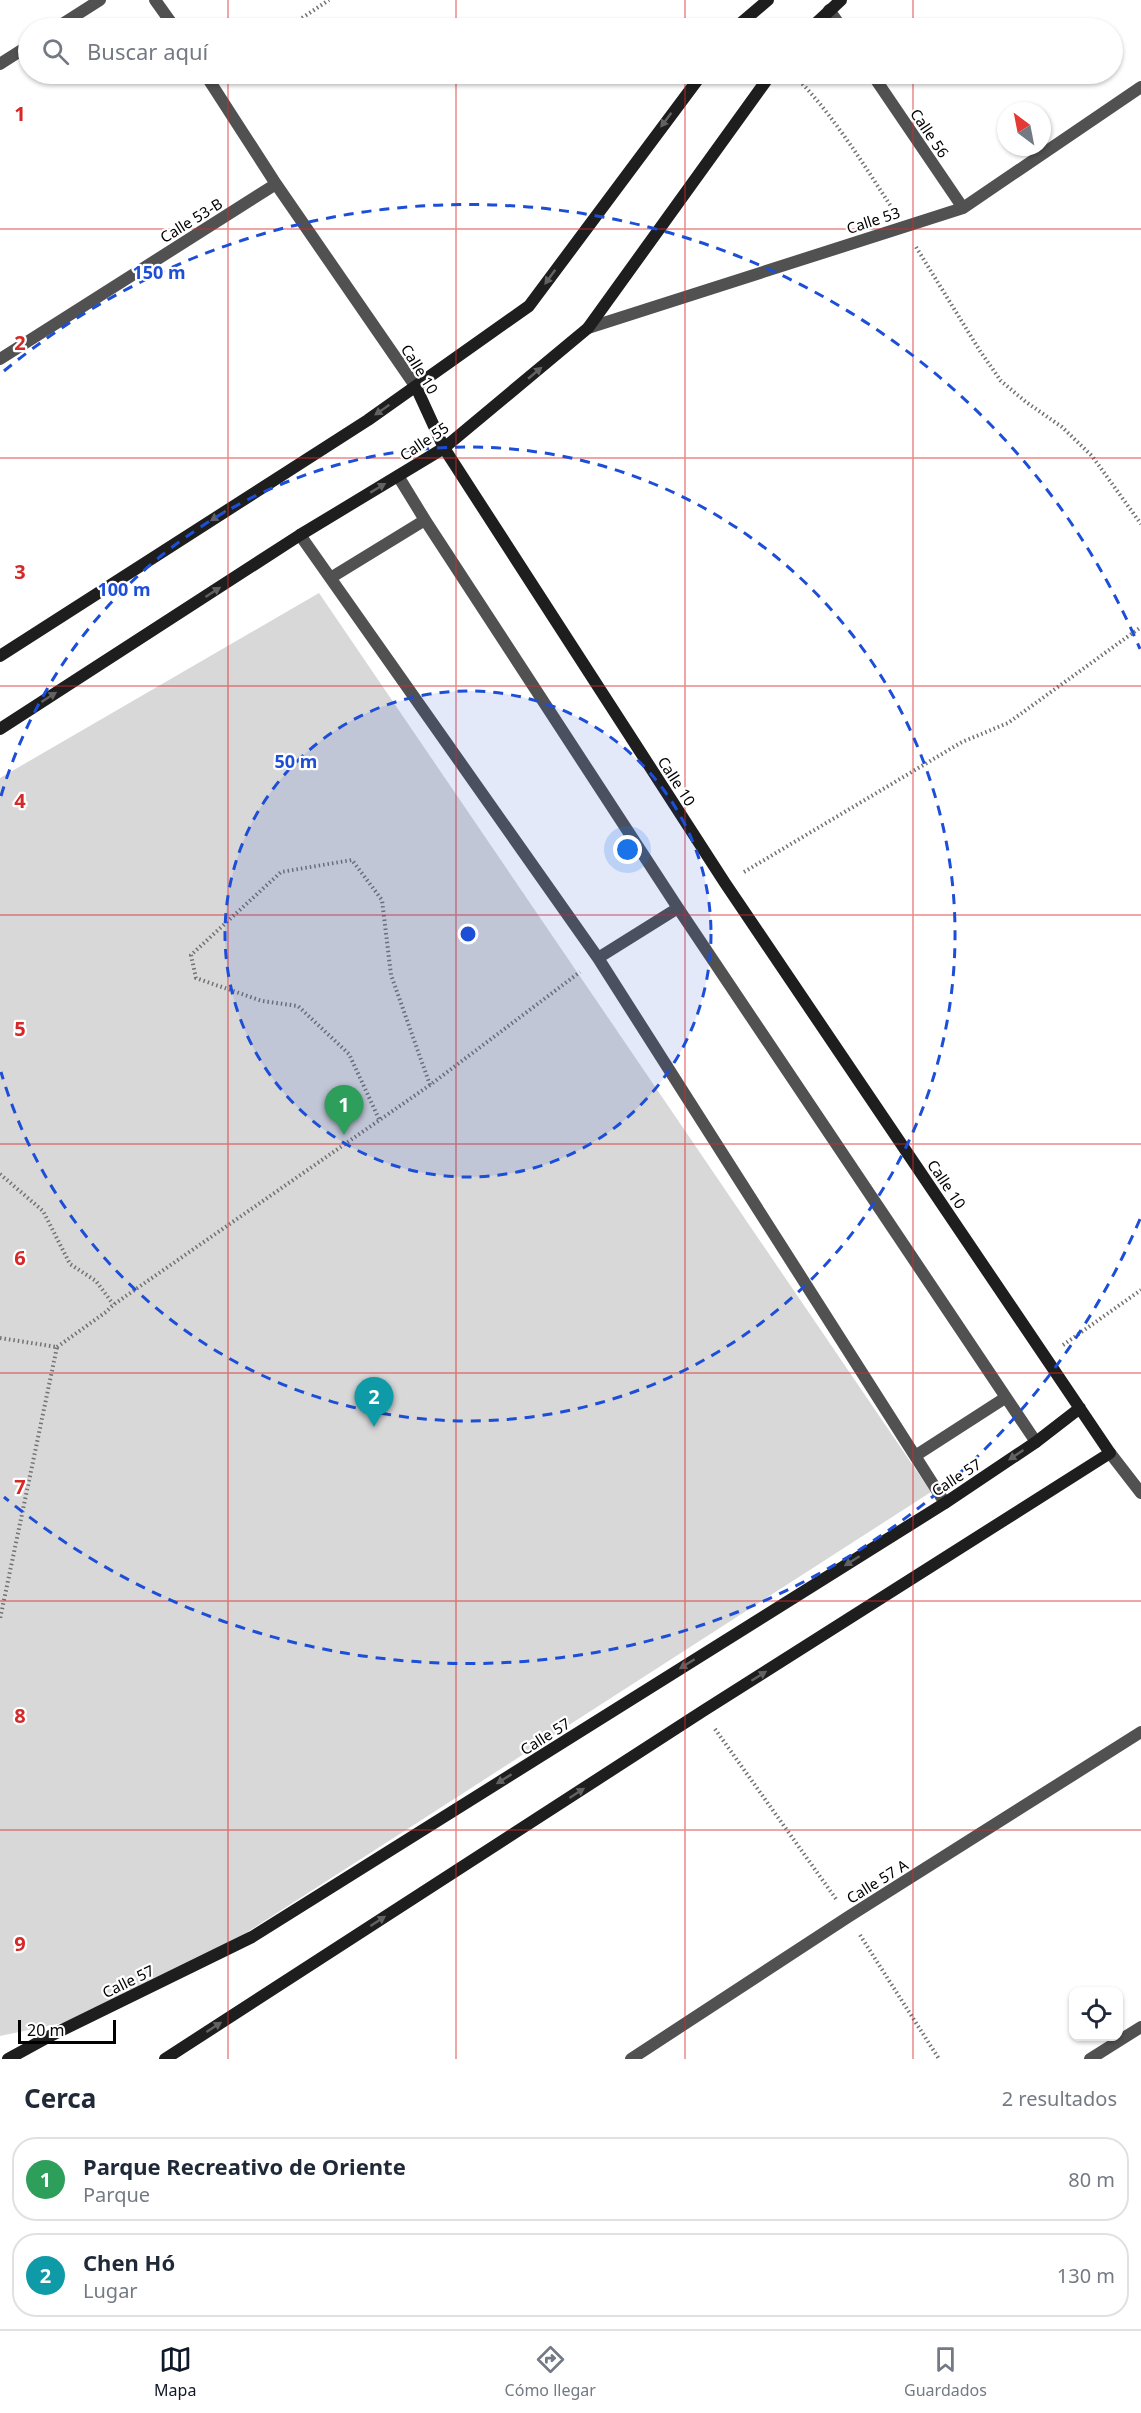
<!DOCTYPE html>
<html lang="es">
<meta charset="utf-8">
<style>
:root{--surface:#fff;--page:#f6f6f7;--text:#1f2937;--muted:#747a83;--line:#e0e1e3;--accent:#111827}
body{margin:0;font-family:"Noto Sans",sans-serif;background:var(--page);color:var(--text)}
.controls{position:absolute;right:18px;bottom:18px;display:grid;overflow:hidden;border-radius:12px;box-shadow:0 2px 4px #0004}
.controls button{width:54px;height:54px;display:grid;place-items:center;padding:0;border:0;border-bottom:2px solid var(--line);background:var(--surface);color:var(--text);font:30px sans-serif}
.compass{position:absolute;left:997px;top:102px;width:54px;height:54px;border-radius:50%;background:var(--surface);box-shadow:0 2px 4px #0004;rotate:328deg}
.scale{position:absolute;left:18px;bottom:15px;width:98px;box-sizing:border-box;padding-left:6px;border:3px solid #000;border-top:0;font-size:16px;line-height:21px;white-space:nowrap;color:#000;-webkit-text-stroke:4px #fff;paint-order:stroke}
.you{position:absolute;left:628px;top:850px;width:21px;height:21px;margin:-15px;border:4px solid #fff;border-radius:50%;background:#1a73e8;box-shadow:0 0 0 9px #1a73e833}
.badge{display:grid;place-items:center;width:39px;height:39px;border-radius:50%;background:var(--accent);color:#fff;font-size:20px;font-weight:700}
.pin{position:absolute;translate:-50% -50px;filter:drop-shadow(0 2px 3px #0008)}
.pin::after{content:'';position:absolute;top:32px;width:21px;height:18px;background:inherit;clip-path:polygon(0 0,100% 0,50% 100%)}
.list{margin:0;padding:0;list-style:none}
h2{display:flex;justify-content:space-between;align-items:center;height:78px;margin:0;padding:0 24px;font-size:26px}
h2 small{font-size:20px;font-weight:400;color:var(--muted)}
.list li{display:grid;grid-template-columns:39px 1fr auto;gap:18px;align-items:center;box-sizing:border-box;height:84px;margin:0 12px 12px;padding:0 12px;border:2px solid var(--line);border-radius:24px}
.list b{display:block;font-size:22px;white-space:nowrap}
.list p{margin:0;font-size:20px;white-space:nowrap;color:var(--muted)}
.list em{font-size:20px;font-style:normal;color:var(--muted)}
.icon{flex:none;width:33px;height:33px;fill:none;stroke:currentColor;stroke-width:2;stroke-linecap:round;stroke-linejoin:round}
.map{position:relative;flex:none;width:1141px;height:2059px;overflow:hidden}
.search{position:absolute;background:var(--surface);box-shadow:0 2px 4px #0004;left:18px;right:18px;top:18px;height:66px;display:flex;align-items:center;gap:15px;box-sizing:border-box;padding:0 21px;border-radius:33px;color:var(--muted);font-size:22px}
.sheet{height:270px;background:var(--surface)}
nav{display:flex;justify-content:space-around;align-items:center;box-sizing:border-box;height:84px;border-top:2px solid var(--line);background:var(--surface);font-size:16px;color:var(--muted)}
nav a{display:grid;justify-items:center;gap:3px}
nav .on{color:var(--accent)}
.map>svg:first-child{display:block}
.green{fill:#d8d8d8}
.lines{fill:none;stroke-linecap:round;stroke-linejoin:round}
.path{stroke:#737373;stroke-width:4;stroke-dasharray:1.5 3;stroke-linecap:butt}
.lane{stroke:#515151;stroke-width:12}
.street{stroke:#515151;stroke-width:12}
.secondary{stroke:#1e1e1e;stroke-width:12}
.oneway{fill:#626262}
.grid{fill:none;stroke:#d62828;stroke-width:1.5;stroke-opacity:0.55}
.ring{fill:none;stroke:#1d4ed8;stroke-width:3;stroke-dasharray:10 8}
.labels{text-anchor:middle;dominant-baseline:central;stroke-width:4.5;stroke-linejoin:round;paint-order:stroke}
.street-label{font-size:15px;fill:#000;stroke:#fff}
.grid-label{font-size:20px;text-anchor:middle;font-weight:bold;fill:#d62828;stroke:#fff;stroke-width:4.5;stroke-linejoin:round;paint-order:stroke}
.centre{fill:#1d4ed8;stroke:#fff;stroke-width:3}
.ring-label{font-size:18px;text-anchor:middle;font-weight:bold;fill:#1d4ed8;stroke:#fff;stroke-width:4.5;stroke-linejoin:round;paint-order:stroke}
</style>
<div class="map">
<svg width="1141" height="2059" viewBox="0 0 1141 2059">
<rect width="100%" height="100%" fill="#fff"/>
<path class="green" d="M319 593 931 1492 173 1980 86 2018 0 2036V778Z"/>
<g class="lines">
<path class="path" d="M287 28 329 0
M793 74C832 113 862 162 892 208
M916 247 980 351 1001 381 1026 402 1062 427 1092 456 1141 524
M744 872 962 742 1008 723 1141 627
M379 1119 349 1054 298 1006 262 1001 196 978 191 955 281 872 352 860 382 900 391 975 430 1085
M0 1174 43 1211 70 1264 96 1281 113 1304
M0 1338 57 1347 0 1619
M1063 1345 1141 1290
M57 1347 106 1312 113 1305 430 1085 580 972
M715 1729 836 1899
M860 1935 939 2059"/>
<path class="lane" d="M398 476 425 520 678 908 1036 1442
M300 535 598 958 945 1503
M332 577 425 520
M598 958 678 908
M915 1456 1005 1398"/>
<path class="street" d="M155 0 175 28
M829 10 842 28
M56 28 100 0
M0 64 28 46
M205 74 276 184 416 387
M872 74 963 208
M588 328 963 208 1141 87
M0 359 276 184
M1110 1453 1141 1493
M631 2059 848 1917 1141 1732
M1090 2059 1141 2027"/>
<path class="secondary" d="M735 28 768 0
M811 28 841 0
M0 656 368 420 529 306 702 74
M0 729 300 535 444 448 588 328 771 74
M8 2059 50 2036 252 1937 945 1503 1036 1442 1080 1408
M165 2059 703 1711 1110 1453 725 883 444 448 416 387"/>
</g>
<defs><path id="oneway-solid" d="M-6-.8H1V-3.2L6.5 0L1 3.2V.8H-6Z" transform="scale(1.5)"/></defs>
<g class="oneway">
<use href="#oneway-solid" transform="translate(666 120) rotate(127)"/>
<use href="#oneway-solid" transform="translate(550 277) rotate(126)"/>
<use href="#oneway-solid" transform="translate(535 373) rotate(-40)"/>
<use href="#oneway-solid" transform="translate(382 410) rotate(145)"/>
<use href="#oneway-solid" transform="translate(378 488) rotate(-31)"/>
<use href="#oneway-solid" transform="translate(218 516) rotate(147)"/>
<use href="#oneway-solid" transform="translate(213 592) rotate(-33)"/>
<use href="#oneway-solid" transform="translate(49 697) rotate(-33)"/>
<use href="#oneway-solid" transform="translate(1016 1455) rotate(146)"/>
<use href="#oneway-solid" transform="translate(852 1561) rotate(148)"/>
<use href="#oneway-solid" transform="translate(687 1664) rotate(148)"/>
<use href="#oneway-solid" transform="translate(759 1676) rotate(-32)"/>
<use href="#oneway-solid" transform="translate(504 1779) rotate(148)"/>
<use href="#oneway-solid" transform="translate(577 1793) rotate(-33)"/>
<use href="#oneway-solid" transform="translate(378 1921) rotate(-33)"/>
<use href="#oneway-solid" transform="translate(214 2027) rotate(-33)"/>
</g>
<path class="grid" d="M228 0V28M456 0V28M685 0V28M913 0V28M228 74V2059M456 74V2059M685 74V2059M913 74V2059M0 229H1141M0 458H1141M0 686H1141M0 915H1141M0 1144H1141M0 1373H1141M0 1601H1141M0 1830H1141"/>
<circle cx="468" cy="934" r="243" fill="#1d4ed8" fill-opacity=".12"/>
<g class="ring">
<circle cx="468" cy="934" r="243"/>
<path d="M1 796A487 487 0 1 1 1 1072"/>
<path d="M1140 1219A730 730 0 0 1 4 1497M4 371A730 730 0 0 1 1140 649"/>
</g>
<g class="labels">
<g class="street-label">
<text transform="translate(930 133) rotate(56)">Calle 56</text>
<text transform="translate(191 220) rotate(-32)">Calle 53-B</text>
<text transform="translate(873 220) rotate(-18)">Calle 53</text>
<text transform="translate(420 369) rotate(58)">Calle 10</text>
<text transform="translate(424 441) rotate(-34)">Calle 55</text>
<text transform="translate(677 781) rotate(57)">Calle 10</text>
<text transform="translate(947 1184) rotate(56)">Calle 10</text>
<text transform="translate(956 1477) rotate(-33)">Calle 57</text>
<text transform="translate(545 1736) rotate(-32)">Calle 57</text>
<text transform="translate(877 1881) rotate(-32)">Calle 57 A</text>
<text transform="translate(128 1981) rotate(-26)">Calle 57</text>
</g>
</g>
<g class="grid-label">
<text x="20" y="121">1</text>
<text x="20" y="350">2</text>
<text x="20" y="579">3</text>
<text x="20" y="808">4</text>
<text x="20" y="1036">5</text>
<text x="20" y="1265">6</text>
<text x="20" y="1494">7</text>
<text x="20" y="1723">8</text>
<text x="20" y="1951">9</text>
</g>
<circle cx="468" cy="934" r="9" class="centre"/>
<g class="ring-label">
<text x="159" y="279">150 m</text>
<text x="124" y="596">100 m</text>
<text x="296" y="768">50 m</text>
</g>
</svg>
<div class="controls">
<button><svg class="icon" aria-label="locate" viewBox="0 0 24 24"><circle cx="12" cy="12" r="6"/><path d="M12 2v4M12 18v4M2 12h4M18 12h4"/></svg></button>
</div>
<svg class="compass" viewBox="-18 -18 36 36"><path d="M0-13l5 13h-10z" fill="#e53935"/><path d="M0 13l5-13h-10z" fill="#747a83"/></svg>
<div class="scale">20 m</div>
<div class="you"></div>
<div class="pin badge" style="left:344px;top:1135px;background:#2e9e5b">1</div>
<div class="pin badge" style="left:374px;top:1427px;background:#0f9aa8">2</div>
<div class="search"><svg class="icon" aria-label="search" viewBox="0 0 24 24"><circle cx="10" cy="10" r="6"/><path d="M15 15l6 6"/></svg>Buscar aquí</div>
</div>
<section class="sheet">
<h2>Cerca<small>2 resultados</small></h2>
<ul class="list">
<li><span class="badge" style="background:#2e9e5b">1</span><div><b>Parque Recreativo de Oriente</b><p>Parque</p></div><em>80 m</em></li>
<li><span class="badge" style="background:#0f9aa8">2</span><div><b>Chen Hó</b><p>Lugar</p></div><em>130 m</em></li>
</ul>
</section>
<nav>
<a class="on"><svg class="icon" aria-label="map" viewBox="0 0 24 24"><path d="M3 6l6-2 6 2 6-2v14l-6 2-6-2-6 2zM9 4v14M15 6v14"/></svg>Mapa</a>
<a><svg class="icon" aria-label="directions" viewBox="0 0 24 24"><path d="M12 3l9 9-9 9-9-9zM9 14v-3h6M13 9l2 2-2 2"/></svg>Cómo llegar</a>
<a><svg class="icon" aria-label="saved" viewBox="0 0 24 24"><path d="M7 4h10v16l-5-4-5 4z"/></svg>Guardados</a>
</nav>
